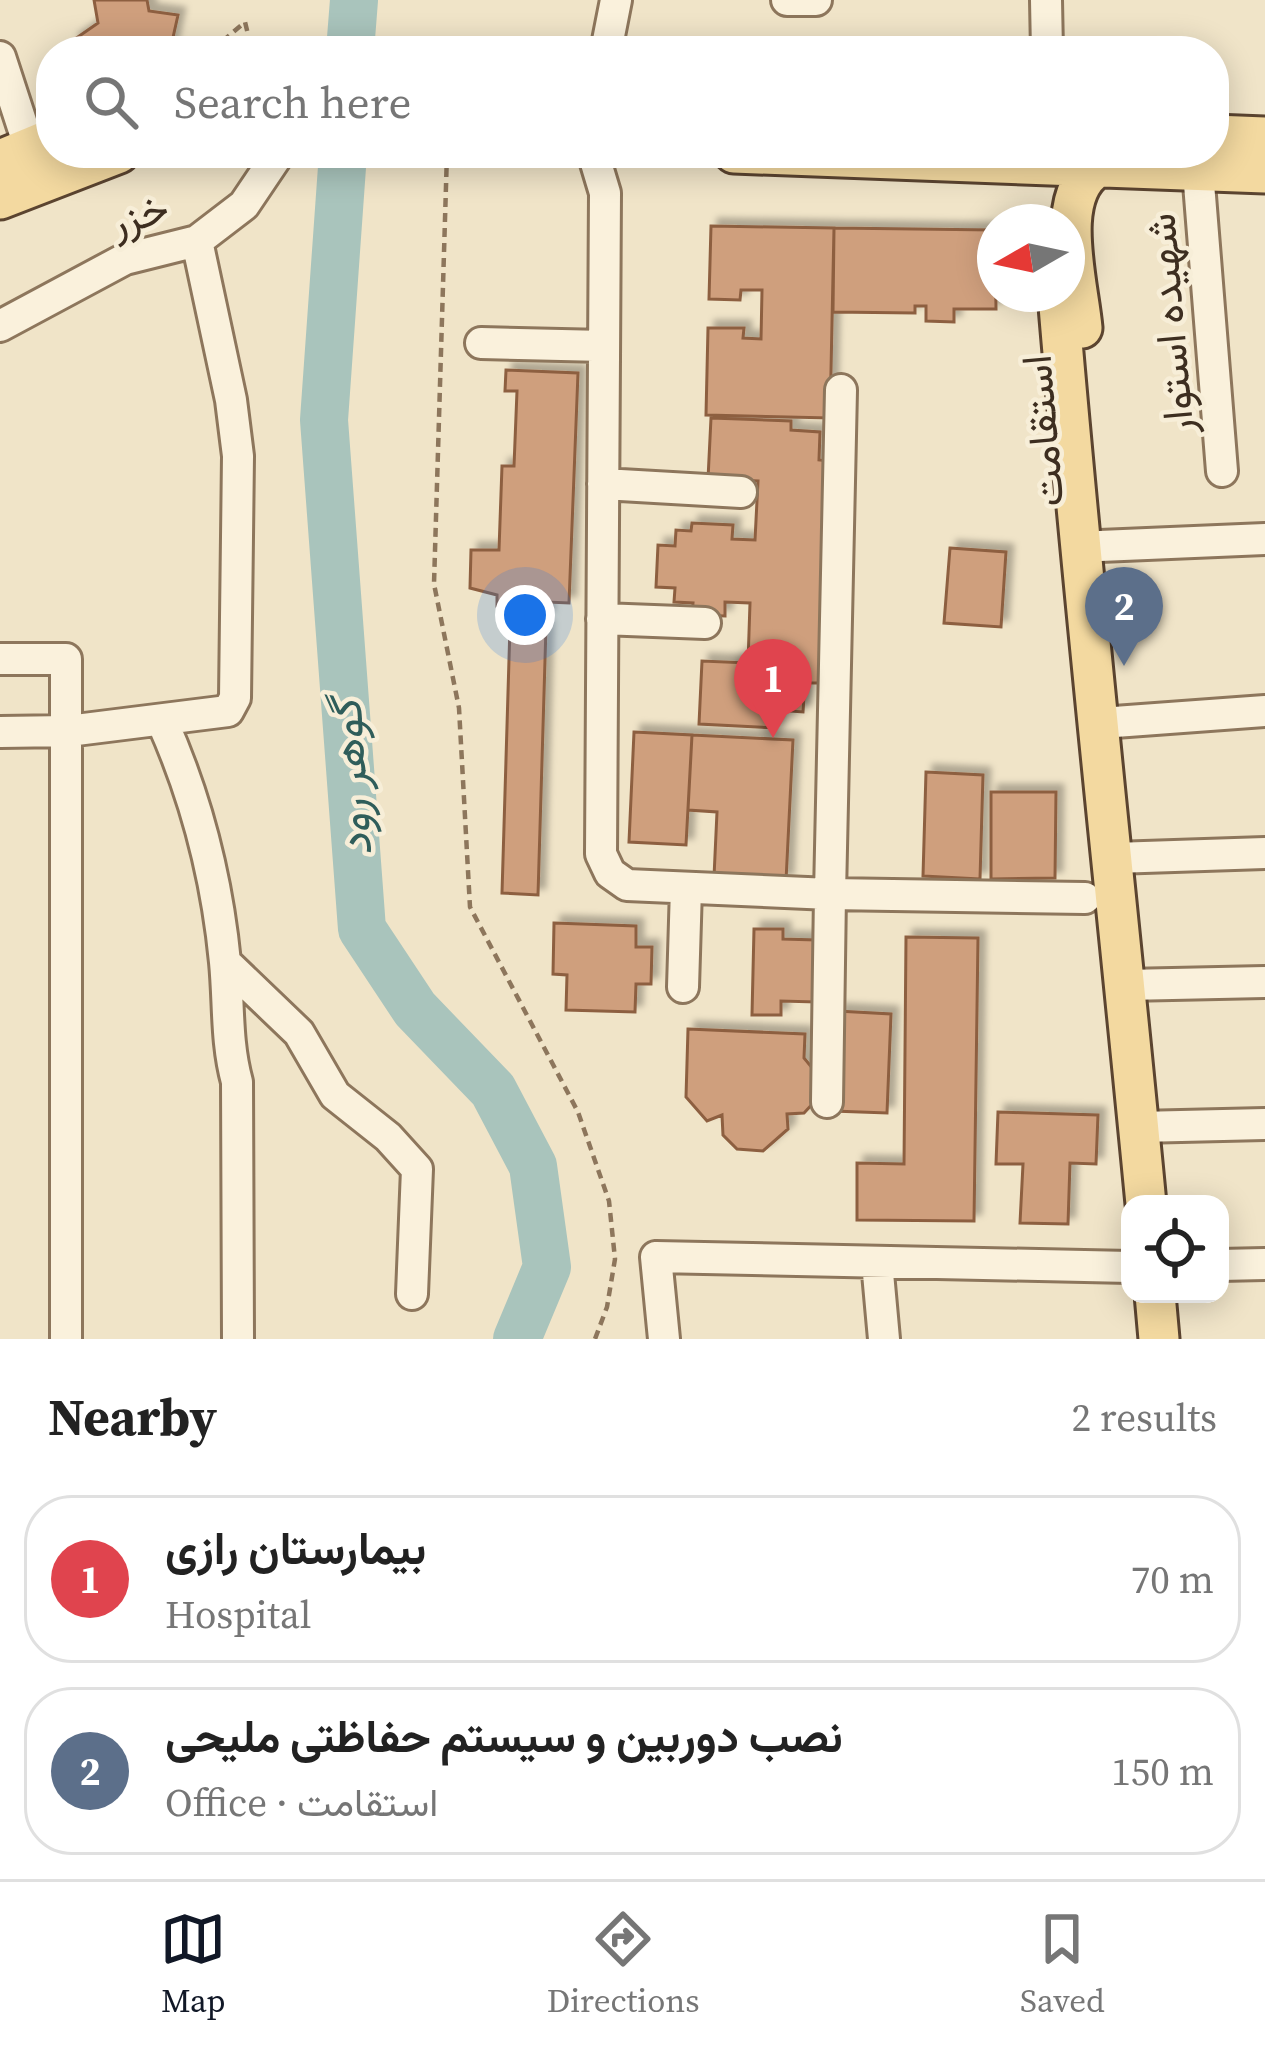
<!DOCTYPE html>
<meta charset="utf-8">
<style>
:root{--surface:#fff;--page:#f2f2f2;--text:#222;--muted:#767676;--line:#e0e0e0;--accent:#111827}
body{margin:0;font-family:"Source Serif 4",Vazirmatn,serif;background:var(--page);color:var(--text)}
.controls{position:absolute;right:36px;bottom:36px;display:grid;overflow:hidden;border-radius:24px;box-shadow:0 6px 30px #0003}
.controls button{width:108px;height:108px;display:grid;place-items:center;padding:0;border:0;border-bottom:3px solid var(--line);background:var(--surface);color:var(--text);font:60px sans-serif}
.compass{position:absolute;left:977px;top:204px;width:108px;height:108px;border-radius:50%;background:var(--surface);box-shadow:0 6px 30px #0003;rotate:261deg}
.you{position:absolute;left:525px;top:615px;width:42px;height:42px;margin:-30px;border:9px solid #fff;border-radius:50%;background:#1a73e8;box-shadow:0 0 0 18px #1a73e833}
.badge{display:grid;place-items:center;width:78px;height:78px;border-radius:50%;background:var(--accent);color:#fff;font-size:39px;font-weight:700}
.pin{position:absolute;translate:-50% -99px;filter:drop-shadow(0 3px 6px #0008)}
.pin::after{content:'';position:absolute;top:63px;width:42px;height:36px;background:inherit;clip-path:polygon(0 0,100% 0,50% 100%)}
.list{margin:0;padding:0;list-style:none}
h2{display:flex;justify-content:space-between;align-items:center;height:156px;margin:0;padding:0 48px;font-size:51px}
h2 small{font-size:39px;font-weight:400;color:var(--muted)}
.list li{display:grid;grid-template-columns:78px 1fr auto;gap:36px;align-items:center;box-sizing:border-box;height:168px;margin:0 24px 24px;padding:0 24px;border:3px solid var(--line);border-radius:48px}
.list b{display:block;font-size:45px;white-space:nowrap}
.list p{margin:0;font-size:39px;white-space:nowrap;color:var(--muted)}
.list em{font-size:39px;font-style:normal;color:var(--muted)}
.icon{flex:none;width:66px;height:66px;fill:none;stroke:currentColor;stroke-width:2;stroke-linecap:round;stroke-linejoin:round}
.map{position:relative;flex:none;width:1265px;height:1339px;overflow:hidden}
.search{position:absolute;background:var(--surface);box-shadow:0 6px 30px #0003;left:36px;right:36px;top:36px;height:132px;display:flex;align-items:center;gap:30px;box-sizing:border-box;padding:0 42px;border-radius:48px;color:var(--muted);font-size:45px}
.sheet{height:540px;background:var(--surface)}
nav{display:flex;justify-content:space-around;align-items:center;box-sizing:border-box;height:168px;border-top:3px solid var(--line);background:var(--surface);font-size:33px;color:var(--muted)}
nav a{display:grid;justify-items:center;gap:6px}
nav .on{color:var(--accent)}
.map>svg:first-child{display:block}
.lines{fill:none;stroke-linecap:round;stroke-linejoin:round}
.river{stroke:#a9c4bc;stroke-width:48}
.building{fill:#cf9f7d;stroke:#8d5f41;stroke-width:3;filter:url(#shadow)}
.minor-casing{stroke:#8d765c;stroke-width:36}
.major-casing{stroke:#5b4430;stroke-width:45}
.path{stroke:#8d765c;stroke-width:4.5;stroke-dasharray:9 6;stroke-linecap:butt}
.minor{stroke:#faf1dc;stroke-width:30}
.major{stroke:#f3d9a0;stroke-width:39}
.labels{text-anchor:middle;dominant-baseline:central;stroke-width:9;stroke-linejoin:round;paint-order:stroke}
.street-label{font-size:42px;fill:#3d2e20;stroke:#f7eed8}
.water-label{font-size:45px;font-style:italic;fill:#2f5d5a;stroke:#f7eed8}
</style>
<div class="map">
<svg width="1265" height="1339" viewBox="0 0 1265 1339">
<defs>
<filter id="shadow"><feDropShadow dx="7" dy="-7" stdDeviation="3" flood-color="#0004"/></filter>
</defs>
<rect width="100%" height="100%" fill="#f0e4c8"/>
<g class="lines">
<path class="river" d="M350 51 354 0
M343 153 324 420 362 929 415 1009 493 1090 533 1166 547 1267 517 1339"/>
</g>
<path class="building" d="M94 0H147L149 11 178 15 170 51H80L72 41 98 23Z
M711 226 834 228 830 418 706 415 708 328H744L743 338 761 339 762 290H741L740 300 709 299Z
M834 228 995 230 996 309H954V322L926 321V306H915V313L833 312Z
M506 370 578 373 569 603 547 602V618L505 617 506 606H497V595L470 588 471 550H499L502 466H514L517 391H505Z
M711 418 791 421V430L820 432 819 460 830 461 821 683H805L803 712 776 710 775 728 699 724 702 661 748 663 750 603 725 602V616L692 615 693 603 674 602 675 588 656 587 658 545 675 546 676 530 691 531 692 523 733 525 732 539 755 540 758 481 708 479Z
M950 548 1006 552 1001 627 944 623Z
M510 626 546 627 538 895 502 893Z
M634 732 692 735 686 845 629 842Z
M692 735 793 740 786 881 714 877 717 812 688 810Z
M926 772 983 775 980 879 923 876Z
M991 792H1056L1055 878 991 879Z
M554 923 636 926V947H652L651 984H636L635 1012 566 1010 567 975 553 974Z
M754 929H783V939L817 940 816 1002 781 1001V1015H752Z
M906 937 978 938 974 1221 857 1220V1163L904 1164Z
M837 1011 891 1014 887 1113 833 1111Z
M688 1029 805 1034 804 1058 818 1075 817 1099 804 1113 787 1114 788 1129 763 1151 737 1149 723 1135 722 1115 707 1121 686 1097Z
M998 1112 1098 1115 1096 1164 1070 1163 1068 1224 1020 1223 1023 1164H996Z"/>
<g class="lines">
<defs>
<path id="minor" d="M787 0H816
M1046 0 1047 51
M606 51 616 0
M0 57 29 146
M593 153 605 193 601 854 610 873 627 885 830 894 827 1102
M1198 171 1222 471
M0 326 125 259 197 241 244 205 279 153
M481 343 604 346
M841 390 830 894 1085 898
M603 484 741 492
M1100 546 1265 539
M602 619 705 623
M0 659H66V1339
M162 721C196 797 217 879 225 962 229 1003 226 1042 237 1082L238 1339
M1101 723 1265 711
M0 732 68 731 228 711 235 698 238 456 231 400 197 241
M1114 858 1265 853
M225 962 299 1033 335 1095 388 1137 417 1169 412 1294
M1126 985 1265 982
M683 987 686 888
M1139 1127 1265 1124
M877 1262 884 1339
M1220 1265 1265 1264
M664 1339 656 1257 1130 1267"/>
<path id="major" d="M1214 135 1265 137
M734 153 1265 173
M0 160 51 139
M0 199 119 153
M1058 294C1083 598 1117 900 1146 1204
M1082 328C1078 282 1052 194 1098 167
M1155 1294 1159 1339"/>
</defs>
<use href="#minor" class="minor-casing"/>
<use href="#major" class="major-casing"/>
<path class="path" d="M211 51 245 22 252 51
M447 153 434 584 459 708 470 907 578 1112 609 1201 615 1259 607 1307 595 1339"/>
<use href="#minor" class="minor"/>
<use href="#major" class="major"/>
</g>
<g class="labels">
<g class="street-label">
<text transform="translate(139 214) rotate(-18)">خزر</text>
<text transform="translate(1169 324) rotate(-95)">شهیده استوار</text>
<text transform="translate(1042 431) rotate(-95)">استقامت</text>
</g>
<g class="water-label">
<text transform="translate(350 778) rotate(-94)">گوهر رود</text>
</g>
</g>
</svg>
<div class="controls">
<button><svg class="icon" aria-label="locate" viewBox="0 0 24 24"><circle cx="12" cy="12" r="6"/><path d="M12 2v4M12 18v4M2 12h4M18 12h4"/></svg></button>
</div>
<svg class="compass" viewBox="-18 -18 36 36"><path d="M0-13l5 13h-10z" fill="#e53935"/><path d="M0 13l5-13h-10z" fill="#767676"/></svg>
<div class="you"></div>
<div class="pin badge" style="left:773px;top:738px;background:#e0444e">1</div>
<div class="pin badge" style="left:1124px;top:666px;background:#5c6f8a">2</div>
<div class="search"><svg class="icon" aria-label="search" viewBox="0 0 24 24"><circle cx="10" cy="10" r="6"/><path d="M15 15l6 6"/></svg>Search here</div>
</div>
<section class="sheet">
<h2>Nearby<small>2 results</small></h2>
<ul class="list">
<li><span class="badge" style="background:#e0444e">1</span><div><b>بیمارستان رازی</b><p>Hospital</p></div><em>70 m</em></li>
<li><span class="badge" style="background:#5c6f8a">2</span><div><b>نصب دوربین و سیستم حفاظتی ملیحی</b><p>Office · استقامت</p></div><em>150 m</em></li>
</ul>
</section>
<nav>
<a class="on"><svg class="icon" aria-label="map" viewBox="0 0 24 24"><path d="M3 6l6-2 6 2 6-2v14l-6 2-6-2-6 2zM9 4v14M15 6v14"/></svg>Map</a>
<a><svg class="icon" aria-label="directions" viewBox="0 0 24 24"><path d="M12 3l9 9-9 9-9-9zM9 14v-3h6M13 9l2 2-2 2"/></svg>Directions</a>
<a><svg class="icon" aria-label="saved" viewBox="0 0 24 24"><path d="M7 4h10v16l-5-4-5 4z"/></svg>Saved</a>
</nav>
